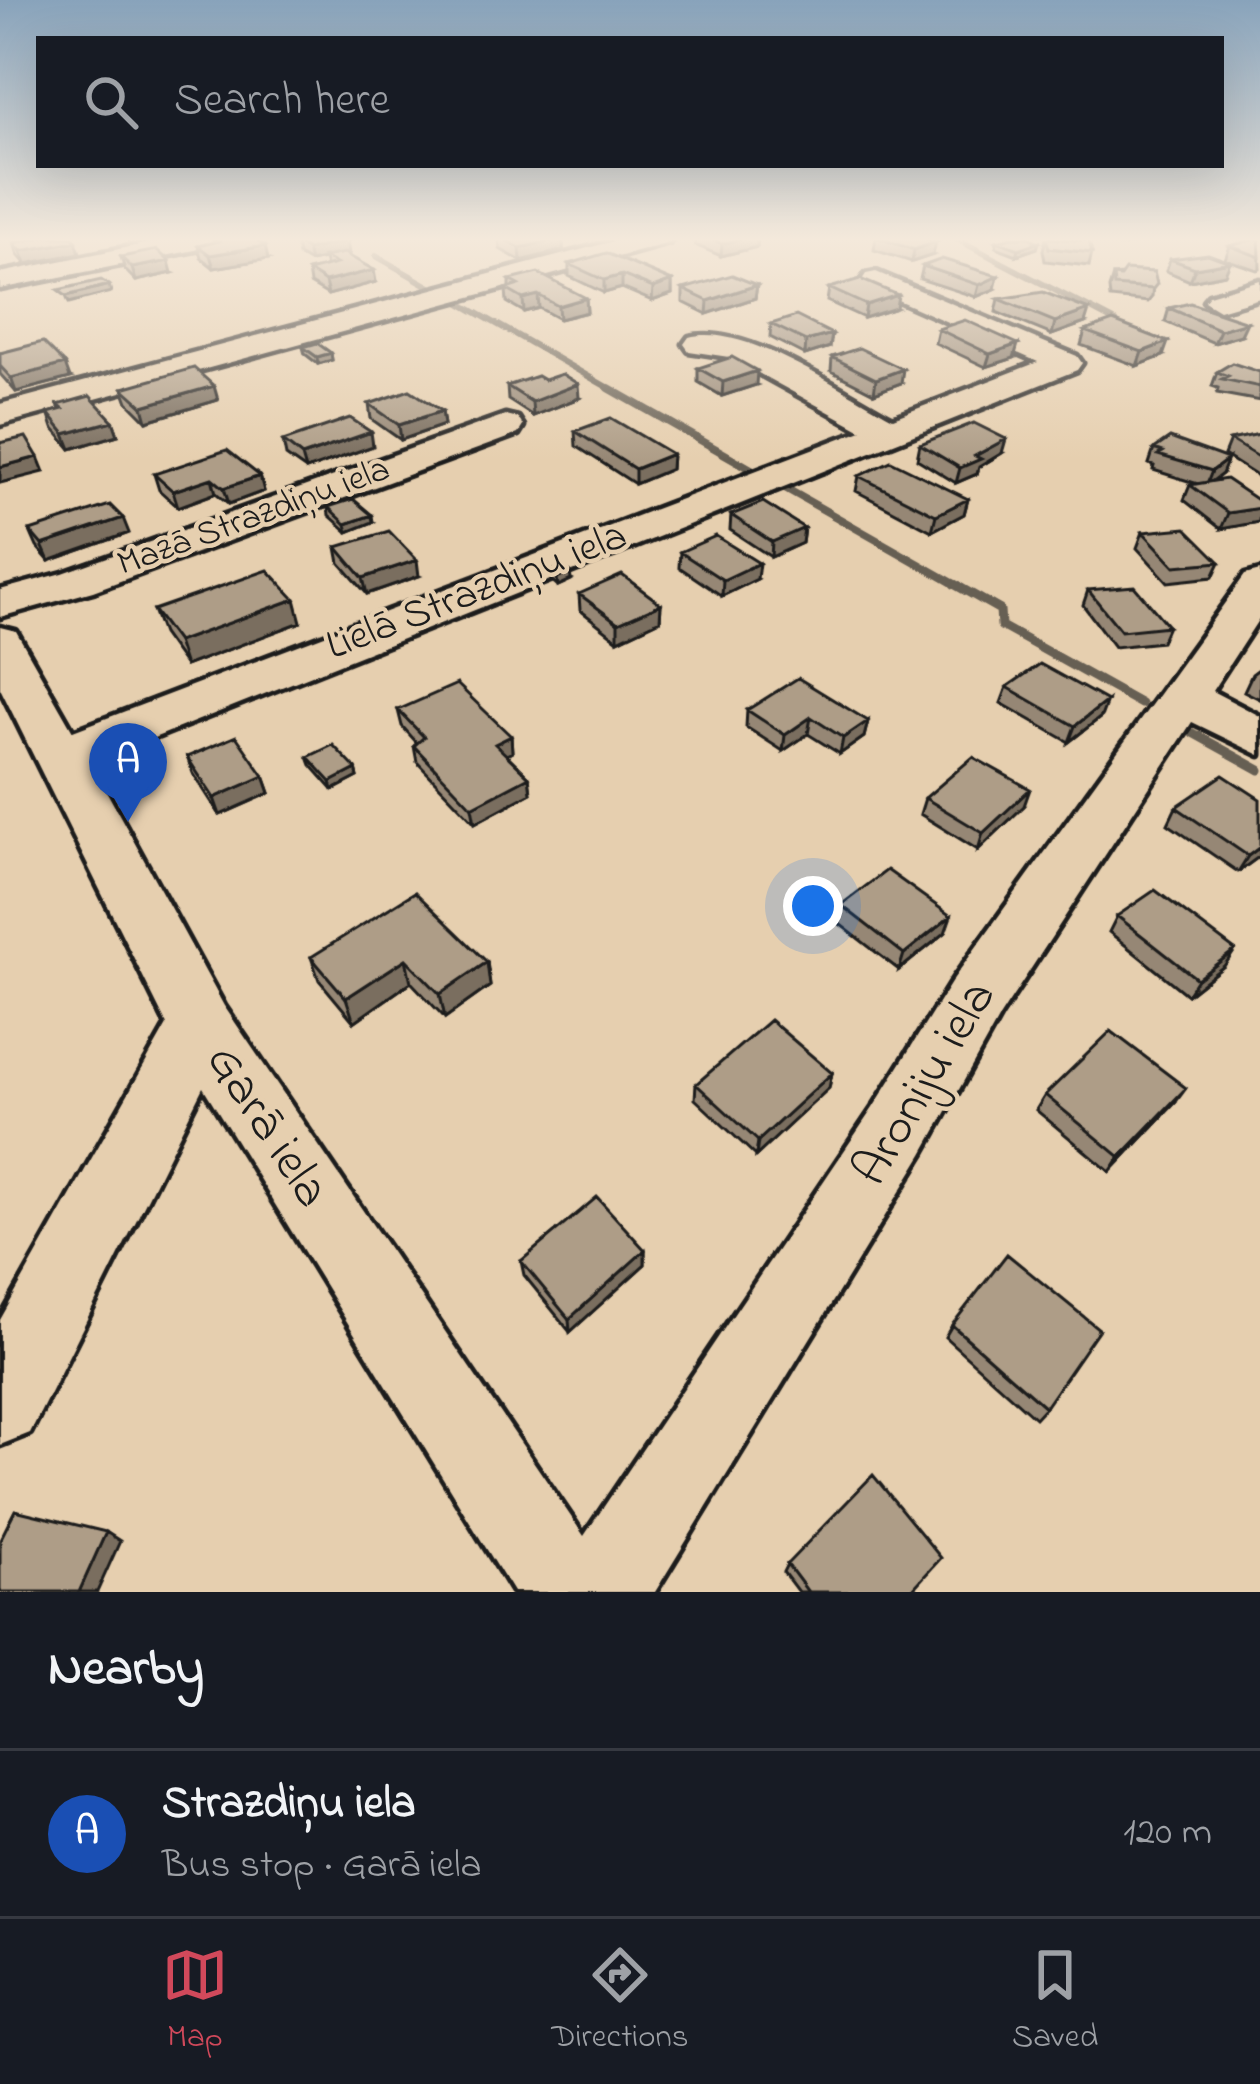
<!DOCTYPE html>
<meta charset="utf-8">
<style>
:root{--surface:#171b24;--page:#20242c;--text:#f1f3f6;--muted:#9ea1a6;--line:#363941;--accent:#d1495b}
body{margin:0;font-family:"Indie Flower",sans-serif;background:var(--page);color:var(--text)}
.you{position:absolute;left:813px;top:906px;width:42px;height:42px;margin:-30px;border:9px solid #fff;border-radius:50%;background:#1a73e8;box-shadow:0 0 0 18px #1a73e833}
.badge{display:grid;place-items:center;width:78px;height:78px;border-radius:50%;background:var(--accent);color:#fff;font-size:39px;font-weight:700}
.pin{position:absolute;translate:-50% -99px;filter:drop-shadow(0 3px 6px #0008)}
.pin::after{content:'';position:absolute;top:63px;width:42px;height:36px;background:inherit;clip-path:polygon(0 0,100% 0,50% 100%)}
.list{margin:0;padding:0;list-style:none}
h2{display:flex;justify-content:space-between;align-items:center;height:156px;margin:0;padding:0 48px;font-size:51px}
h2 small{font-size:39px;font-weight:400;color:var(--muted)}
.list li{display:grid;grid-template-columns:78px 1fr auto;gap:36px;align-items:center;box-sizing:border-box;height:168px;padding:0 48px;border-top:3px solid var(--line)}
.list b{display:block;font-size:45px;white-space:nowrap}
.list p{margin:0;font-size:39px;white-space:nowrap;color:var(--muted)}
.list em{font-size:39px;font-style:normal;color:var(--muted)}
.icon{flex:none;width:66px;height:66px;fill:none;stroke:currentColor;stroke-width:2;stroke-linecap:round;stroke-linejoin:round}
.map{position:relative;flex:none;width:1260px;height:1592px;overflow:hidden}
.search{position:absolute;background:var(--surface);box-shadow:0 12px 48px #0002;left:36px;right:36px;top:36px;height:132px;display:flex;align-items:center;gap:30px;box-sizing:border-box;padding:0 42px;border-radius:0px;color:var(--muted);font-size:45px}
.sheet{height:324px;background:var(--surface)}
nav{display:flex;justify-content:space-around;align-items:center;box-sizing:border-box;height:168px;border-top:3px solid var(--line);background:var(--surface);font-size:33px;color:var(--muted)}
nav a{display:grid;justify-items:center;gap:6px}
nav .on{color:var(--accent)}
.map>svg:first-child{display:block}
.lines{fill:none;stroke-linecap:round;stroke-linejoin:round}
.stream-far2{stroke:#665e53;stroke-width:6}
.stream-far1{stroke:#665e53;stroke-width:8}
.stream{stroke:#665e53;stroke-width:9}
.minor-casing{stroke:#1c1c1c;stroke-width:9}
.minor{fill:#e6cfaf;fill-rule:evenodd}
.wall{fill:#968774;stroke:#1c1c1c;stroke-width:3}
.shaded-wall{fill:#7a6e5e;stroke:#1c1c1c;stroke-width:3}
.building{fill:#ae9d87;stroke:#1c1c1c;stroke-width:3}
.labels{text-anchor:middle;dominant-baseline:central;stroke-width:9;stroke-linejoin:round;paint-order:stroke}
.far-street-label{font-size:36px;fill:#1c1c1c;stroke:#e6cfaf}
.street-label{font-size:42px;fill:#1c1c1c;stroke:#e6cfaf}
.near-street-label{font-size:51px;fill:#1c1c1c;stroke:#e6cfaf}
</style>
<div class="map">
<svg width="1260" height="1592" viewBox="0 0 1260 1592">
<rect width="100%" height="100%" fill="#e6cfaf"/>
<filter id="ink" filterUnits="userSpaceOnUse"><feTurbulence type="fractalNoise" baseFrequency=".00833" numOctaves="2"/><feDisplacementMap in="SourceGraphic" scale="24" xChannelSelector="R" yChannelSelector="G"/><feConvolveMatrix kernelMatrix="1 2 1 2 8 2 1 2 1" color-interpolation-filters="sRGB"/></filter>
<g filter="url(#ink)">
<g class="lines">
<path class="stream-far2" d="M953 237 1116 322
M376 256 436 290
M453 299 614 391"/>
<path class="stream-far1" d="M609 388 753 470
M778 484 960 587"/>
<path class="stream" d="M954 584 1000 610 1001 626 1141 704
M1193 733 1260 770"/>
<defs>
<path id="minor" d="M179 237H233L220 245 0 289V273Z
M629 237H673L669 243 0 425V404Z
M876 272 1077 356 1082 363 1077 370 91 763 224 1006 584 1536 873 1108 954 978 1245 575 1260 571V617L1212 691 1260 716V755L1192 722 1000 1016 923 1154 655 1592H513L203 1087 30 1433 0 1445V1320L167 1025 0 688V627L16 631 73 731 862 430 729 357 689 351 684 344 689 337C745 323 842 391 893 418L1038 362 866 286 862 280 866 274Z
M1260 280V298L1219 310 1204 301 1209 295Z
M505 415 518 418 523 426 518 434 93 591 0 617V590L63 573Z"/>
</defs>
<use href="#minor" class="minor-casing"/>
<use href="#minor" class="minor"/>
</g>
<path class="wall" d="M213 237 268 259 214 268 201 258 198 246 214 242Z
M298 237H341L349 253 346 254 376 282 328 295 310 284 308 271 326 267 324 259 310 262 298 255 296 242 303 241Z
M499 237 563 238V250L521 261 500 249Z
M695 237H758L757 247 721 256 695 245Z
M876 237 933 255 912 262 874 250Z
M1090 237H1148L1147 241 1120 246 1089 239Z
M1046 238 1092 253 1089 266 1045 261 1043 250Z
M1259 238 1260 269 1257 270 1225 259 1230 246Z
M997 241 1039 242 1037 248 1017 255 996 247Z
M14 243 80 253 26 264 18 255Z
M121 257 172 273 136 281 125 270Z
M1170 259 1225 274 1190 281 1166 271Z
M569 264 672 281V294L652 301 622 288 604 293 569 276Z
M923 266 995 289 976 297 920 279Z
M1154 272 1152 297 1148 302 1110 298 1109 289 1113 276Z
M510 280 586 298 587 312 559 319 539 308 524 312 507 302 506 289 510 288Z
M757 285 755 298 707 314 683 302V289Z
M829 288 896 308 864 318 827 301Z
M999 299 1085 323 1052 335 996 312Z
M1169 308 1241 335 1214 343 1165 322Z
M771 324 832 334 830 347 805 355 770 337Z
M938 329 1014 358 986 367 935 343Z
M1085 331 1163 356 1137 366 1081 345Z
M303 347 331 353 332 360 318 364 305 354Z
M0 353 70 378 16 392 0 374Z
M832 357 901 383 874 393 831 371Z
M698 368 756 385 722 396 698 382Z
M1217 372H1260V401L1217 393 1218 388 1212 386Z
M507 386 579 398 533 416 508 400Z
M123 388 218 400 147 421 128 402Z
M369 404 442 411 444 425 401 440 371 419Z
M58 405 113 421 118 435 71 449 53 428 48 413 60 410Z
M575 431 672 454 671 469 635 484 576 446Z
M1260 434V478L1224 455 1230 440Z
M283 441 373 446 306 470 286 456Z
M920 444 1002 453 979 467 977 474 956 483 917 459Z
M1154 449 1222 474 1213 481 1260 502 1259 522 1221 529 1184 500 1190 485 1198 484 1153 470 1154 466 1149 464Z
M154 474 260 476 264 491 229 504 216 493 178 507 159 490Z
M859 476 968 499 964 514 932 531 856 491Z
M328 507 373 522 348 532 329 515Z
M731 515 804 528 802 543 771 557 730 530Z
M30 531 129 533 49 561 37 547Z
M1143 532 1220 562 1213 577 1168 582 1137 548Z
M337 547 419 576 367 594 340 563Z
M680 552 757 579 722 596 679 567Z
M550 572 571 580 558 586 551 580Z
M1088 590 1168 626 1161 642 1114 647 1083 605Z
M579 594 661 604 660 620 618 640 580 610Z
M153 610 301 622 185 666 162 634Z
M1260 668V699L1244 691 1252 674Z
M1007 687 1101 717 1069 742 1001 703Z
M398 710 511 736 512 752 507 755 529 777 531 793 475 823 417 762 414 746 417 743 402 726Z
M747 710 868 721 864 737 840 754 808 734 783 751 746 727Z
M187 757 264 776 270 793 220 815 193 773Z
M308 757 356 769 358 777 333 790 311 765Z
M925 798 1024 806 978 850 920 814Z
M1176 807 1260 856 1238 872 1168 824Z
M841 905 945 933 899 970 837 922Z
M1117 916 1235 950 1224 966 1187 995 1109 932Z
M311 957 487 962 490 986 445 1018 411 982 354 1022 319 980Z
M832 1073 829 1088 756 1156 695 1099 696 1084Z
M1045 1095 1175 1103 1110 1172 1036 1110Z
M645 1250V1264L570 1332 524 1275 521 1261Z
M952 1325 1045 1407 1035 1418 945 1337Z
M787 1564 910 1592H798L783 1572Z"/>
<path class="shaded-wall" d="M127 237H159L160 240 129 245Z
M748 237H758L757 247 721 256 722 244Z
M1123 237H1148L1147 241 1120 246Z
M563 238V250L521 261 520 248Z
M76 241 80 253 26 264 21 251Z
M347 241 349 253 310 262 307 250Z
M936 242 933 255 912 262 914 250Z
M1039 242 1037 248 1017 255 1019 249Z
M265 246 268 259 214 268 210 255Z
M169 261 172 273 136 281 132 268Z
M1230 262 1225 274 1190 281 1195 268Z
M374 270 376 282 328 295 325 282Z
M622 275V288L604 293V280Z
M998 276 995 289 976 297 979 285Z
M672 281V294L652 301 653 288Z
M109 285 111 292 69 303 66 296Z
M757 285 755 298 707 314 708 301Z
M538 295 539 308 524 312 523 299Z
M898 295 896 308 864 318 866 305Z
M586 298 587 312 559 319 558 306Z
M1089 310 1085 323 1052 335 1055 322Z
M1247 322 1241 335 1214 343 1220 330Z
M832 334 830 347 805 355 806 341Z
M1168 342 1163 356 1137 366 1142 352Z
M1018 344 1014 358 986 367 990 354Z
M331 353 332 360 318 364 317 357Z
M65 364 70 378 16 392 11 378Z
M903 369 901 383 874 393 876 379Z
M757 371 756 385 722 396 723 382Z
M578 384 579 398 533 416 532 402Z
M214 386 218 400 147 421 143 406Z
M442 411 444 425 401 440 399 425Z
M113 421 118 435 71 449 65 434Z
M371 432 373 446 306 470 302 456Z
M1006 439 1002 453 979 467 977 474 956 483 960 468 975 456Z
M672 454 671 469 635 484V469Z
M38 457 44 472 0 483V467Z
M1228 459 1222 474 1206 486 1212 471Z
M260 476 264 491 229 504 224 488Z
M212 478 216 493 178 507 173 491Z
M968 499 964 514 932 531 936 515Z
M1260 508 1259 522 1221 529 1228 513Z
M372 515 373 522 348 532 346 524Z
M123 518 129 533 49 561 42 545Z
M804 528 802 543 771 557 772 542Z
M417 560 419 576 367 594 363 578Z
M759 563 757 579 722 596 723 580Z
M570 572 571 580 558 586 557 578Z
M295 599 301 622 185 666 177 642Z
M661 604 660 620 618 640V623Z
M1107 701 1101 717 1069 742 1075 726Z
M811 717 808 734 783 751 785 735Z
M868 721 864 737 840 754 843 738Z
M511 736 512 752 497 760 495 744Z
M356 769 358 777 333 790 331 782Z
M264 776 270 793 220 815 214 798Z
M529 777 531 793 475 823 472 807Z
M1030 789 1024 806 978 850 983 833Z
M1260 847V856L1238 872 1248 856Z
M951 916 945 933 899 970 904 954Z
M1235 950 1224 966 1187 995 1197 979Z
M406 959 411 982 354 1022 346 998Z
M487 962 490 986 445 1018 440 994Z
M832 1073 829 1088 756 1156 758 1141Z
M1186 1088 1175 1103 1110 1172 1120 1157Z
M645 1250V1264L570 1332 569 1319Z
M106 1532 120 1541 97 1592H79Z"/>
<path class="building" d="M44 237H72L76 241 21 251 14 243Z
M214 237H252L265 246 210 255 198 246 219 241Z
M319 237H341L347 241 307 250 296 242Z
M500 237H561L563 238 520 248Z
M705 237H748L722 244Z
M876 237H920L936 242 914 250Z
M1012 237H1028L1039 242 1019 249 997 241Z
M1046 238 1089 241 1092 253 1049 248Z
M1259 238 1260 257 1230 246Z
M157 250 169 261 132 268 121 257Z
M344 253 374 270 325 282 308 271 336 264 324 257Z
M606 253 672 281 653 288 622 275 604 280 569 264Z
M1208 254 1230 262 1195 268 1170 259Z
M942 259 998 276 979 285 923 266Z
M1125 270 1154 272 1157 284 1153 289 1114 286 1113 276 1120 277Z
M538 273 586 298 558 306 538 295 523 299 506 289 519 285 510 280Z
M732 275 757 285 708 301 683 289Z
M860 279 898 295 866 305 829 288Z
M101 280 109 285 66 296 58 290Z
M1043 292 1089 310 1055 322 999 299Z
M1190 303 1247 322 1220 330 1169 308Z
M796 316 832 334 806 341 771 324Z
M965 320 1018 344 990 354 938 329Z
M1113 321 1168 342 1142 352 1085 331Z
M43 342 65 364 11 378 0 366V353Z
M317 343 331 353 317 357 303 347Z
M859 348 903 369 876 379 832 357Z
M732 357 757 371 723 382 698 368Z
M1232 363 1260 372V387L1222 379 1228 376 1217 372Z
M194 368 214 386 143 406 123 388Z
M562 374 578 384 532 402 507 386 537 376 544 380Z
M410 390 442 411 399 425 369 404Z
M90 396 113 421 65 434 48 413 63 409 58 405Z
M350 418 371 432 302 456 283 441Z
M611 418 672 454 635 469 575 431Z
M974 423 1006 439 975 456 981 459 960 468 920 444Z
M1260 434V458L1230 440Z
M26 437 38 457 0 467V443Z
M1170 438 1228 459 1212 471 1158 455 1163 452 1154 449Z
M227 450 260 476 224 488 212 478 173 491 154 474Z
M891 461 968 499 936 515 859 476Z
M1226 479 1260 502V508L1228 513 1190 485Z
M353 499 372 515 346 524 328 507Z
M763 502 804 528 772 542 731 515Z
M110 505 123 518 42 545 30 531Z
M1186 528 1220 562 1175 566 1143 532Z
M389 531 417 560 363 578 337 547Z
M716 536 759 563 723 580 680 552Z
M563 567 570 572 557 578 550 572Z
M268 570 295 599 177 642 153 610Z
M622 575 661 604 618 623 579 594Z
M1134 586 1168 626 1121 631 1088 590Z
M1040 664 1107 701 1075 726 1007 687Z
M798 678 868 721 843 738 811 717 785 735 747 710Z
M457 684 511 736 495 744 529 777 472 807 414 746 424 737 398 710Z
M236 736 264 776 214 798 187 757Z
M333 745 356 769 331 782 308 757Z
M973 757 1030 789 983 833 925 798Z
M1223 775 1260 799V847L1248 856 1176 807Z
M887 870 951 916 904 954 841 905Z
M1155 890 1235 950 1197 979 1117 916Z
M415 892 487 962 440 994 406 959 346 998 311 957Z
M770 1020 832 1073 758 1141 696 1084Z
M1111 1031 1186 1088 1120 1157 1045 1095Z
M597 1197 645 1250 569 1319 521 1261Z
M1007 1254 1099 1329 1045 1407 952 1325Z
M873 1475 941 1558 910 1592H808L787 1564Z
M15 1510 106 1532 79 1592H0V1540Z"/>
</g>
<linearGradient id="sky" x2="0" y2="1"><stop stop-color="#88a3bb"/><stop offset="0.52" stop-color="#f4e9db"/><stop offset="1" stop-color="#f4e9db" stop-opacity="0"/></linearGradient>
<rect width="1260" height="460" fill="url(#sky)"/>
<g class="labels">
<g class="far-street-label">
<text transform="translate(254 518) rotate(-20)">Mazā Strazdiņu iela</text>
</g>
<g class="street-label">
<text transform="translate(477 592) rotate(-21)">Lielā Strazdiņu iela</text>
</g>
<g class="near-street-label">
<text transform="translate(926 1084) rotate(-59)">Aroniju iela</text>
<text transform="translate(266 1127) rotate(57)">Garā iela</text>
</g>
</g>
</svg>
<div class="you"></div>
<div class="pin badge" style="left:128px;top:822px;background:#1a4fb4">A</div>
<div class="search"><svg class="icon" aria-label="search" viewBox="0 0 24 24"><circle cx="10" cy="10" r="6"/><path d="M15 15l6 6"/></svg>Search here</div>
</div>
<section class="sheet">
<h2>Nearby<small></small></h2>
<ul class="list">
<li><span class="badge" style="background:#1a4fb4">A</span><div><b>Strazdiņu iela</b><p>Bus stop · Garā iela</p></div><em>120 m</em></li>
</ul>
</section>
<nav>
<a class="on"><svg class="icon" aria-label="map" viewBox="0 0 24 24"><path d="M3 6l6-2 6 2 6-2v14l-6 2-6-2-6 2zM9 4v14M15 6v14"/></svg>Map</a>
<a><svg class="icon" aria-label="directions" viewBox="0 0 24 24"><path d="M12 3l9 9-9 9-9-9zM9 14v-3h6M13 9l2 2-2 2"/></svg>Directions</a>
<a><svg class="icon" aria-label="saved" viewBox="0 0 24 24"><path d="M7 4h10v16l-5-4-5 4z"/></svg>Saved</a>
</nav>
